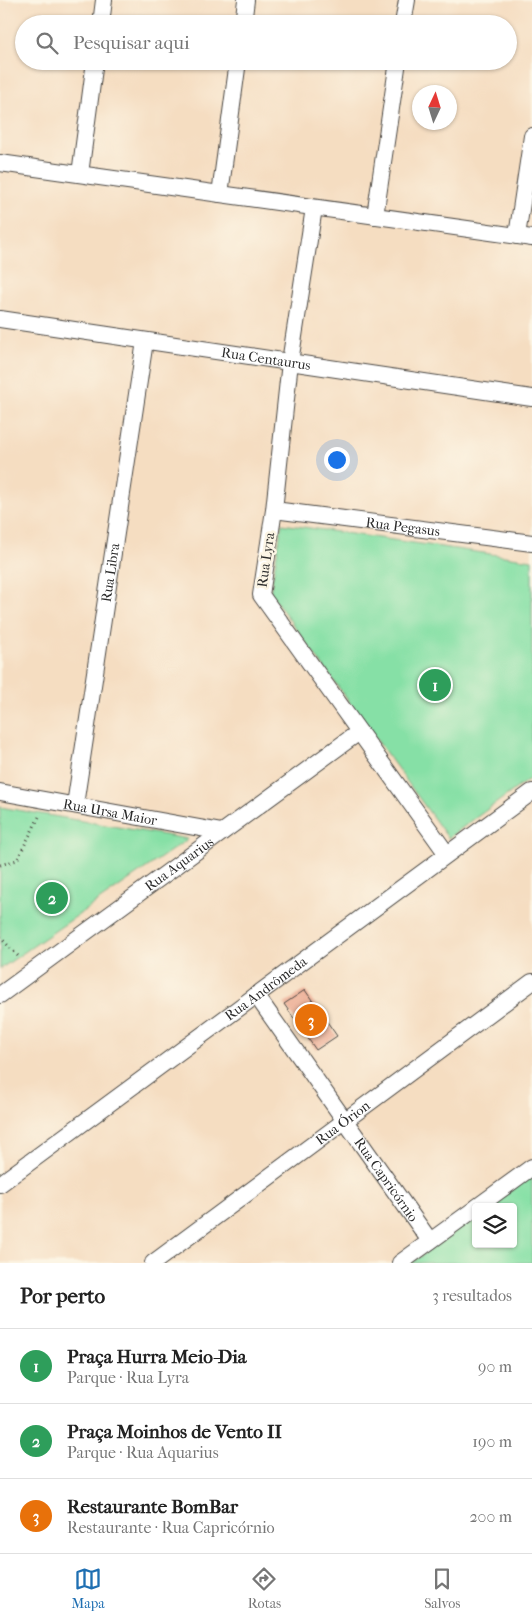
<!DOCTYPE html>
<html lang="pt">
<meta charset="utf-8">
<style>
:root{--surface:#fff;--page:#f2f2f2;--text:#222;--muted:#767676;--line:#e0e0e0;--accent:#1f6fb2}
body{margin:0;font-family:"IM FELL French Canon",serif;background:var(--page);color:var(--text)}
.controls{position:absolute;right:15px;bottom:15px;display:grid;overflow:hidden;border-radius:5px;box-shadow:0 1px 4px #0004}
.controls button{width:45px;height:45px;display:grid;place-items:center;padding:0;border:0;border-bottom:1px solid var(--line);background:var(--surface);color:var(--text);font:25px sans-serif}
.compass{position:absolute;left:412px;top:85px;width:45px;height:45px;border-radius:50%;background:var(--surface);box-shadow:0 1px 4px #0004;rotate:4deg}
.you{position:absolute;left:336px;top:459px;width:18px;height:18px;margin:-12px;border:4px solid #fff;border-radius:50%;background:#1a73e8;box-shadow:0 0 0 8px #1a73e833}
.badge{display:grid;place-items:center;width:32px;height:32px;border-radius:50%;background:var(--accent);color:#fff;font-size:16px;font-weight:700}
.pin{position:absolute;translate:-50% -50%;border:2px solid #fff;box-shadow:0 1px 5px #0006}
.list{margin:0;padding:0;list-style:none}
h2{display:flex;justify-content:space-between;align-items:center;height:65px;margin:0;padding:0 20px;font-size:21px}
h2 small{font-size:16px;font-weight:400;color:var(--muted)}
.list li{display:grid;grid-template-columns:32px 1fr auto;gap:15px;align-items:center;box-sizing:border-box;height:75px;padding:0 20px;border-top:1px solid var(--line)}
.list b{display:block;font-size:19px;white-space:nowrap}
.list p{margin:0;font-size:16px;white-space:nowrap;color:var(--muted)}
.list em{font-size:16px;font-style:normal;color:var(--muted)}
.icon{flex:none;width:28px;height:28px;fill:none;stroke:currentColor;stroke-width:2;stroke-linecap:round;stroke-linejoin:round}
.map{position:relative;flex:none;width:532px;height:1263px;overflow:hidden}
.search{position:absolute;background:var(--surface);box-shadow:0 1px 4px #0004;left:15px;right:15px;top:15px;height:55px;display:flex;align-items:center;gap:12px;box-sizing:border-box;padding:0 18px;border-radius:28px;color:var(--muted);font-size:19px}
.sheet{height:290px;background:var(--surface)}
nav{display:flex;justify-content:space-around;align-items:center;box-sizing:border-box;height:70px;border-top:1px solid var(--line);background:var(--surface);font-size:14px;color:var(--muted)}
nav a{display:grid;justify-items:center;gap:2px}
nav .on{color:var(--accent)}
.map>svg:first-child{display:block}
.green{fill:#86e0a6;stroke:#588668}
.building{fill:#eba68c}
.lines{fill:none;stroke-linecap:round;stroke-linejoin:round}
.minor-casing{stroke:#494642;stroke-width:18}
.path{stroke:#494642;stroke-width:3;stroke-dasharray:1 4;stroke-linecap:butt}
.minor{stroke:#fff;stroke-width:16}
.labels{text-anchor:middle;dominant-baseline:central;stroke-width:5;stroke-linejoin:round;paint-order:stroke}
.street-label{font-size:14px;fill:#2b2b2b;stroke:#fcf5e5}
</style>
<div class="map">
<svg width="532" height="1263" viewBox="0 0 532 1263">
<rect width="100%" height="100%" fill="#fcf5e5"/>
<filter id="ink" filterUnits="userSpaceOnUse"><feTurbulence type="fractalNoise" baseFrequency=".02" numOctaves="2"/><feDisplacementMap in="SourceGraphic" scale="10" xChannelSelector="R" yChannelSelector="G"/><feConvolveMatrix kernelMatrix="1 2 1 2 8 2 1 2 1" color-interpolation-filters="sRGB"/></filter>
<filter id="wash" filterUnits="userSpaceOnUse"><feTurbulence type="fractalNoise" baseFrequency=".0096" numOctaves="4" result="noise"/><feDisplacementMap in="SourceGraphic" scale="20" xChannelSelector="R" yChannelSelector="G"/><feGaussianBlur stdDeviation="1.12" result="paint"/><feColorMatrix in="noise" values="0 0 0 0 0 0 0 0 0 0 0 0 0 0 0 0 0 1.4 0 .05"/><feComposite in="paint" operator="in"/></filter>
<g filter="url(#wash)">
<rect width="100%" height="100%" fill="#f5ddc1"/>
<path class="green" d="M282 524 532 560V777L448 838 270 593Z
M0 807 188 839 0 969Z
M532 1175V1263H411L476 1216V1244H513V1207H488Z"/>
<g id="blocks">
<path class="building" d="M305 990 337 1036 316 1050 284 1004Z"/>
</g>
</g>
<g filter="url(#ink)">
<use href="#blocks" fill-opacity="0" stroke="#494642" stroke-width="1"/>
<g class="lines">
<defs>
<g id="minor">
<path d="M101 24 104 0"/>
<path d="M243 24 246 0"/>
<path d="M403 24 407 0"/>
<path d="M0 163 532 238"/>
<path d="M80 174 95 61"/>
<path d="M220 194 238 61"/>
<path d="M314 208 290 362 274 510 261 595 447 854"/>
<path d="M375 216 398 61"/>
<path d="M517 236 532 136"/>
<path id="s1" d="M0 319 532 398"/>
<path id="s2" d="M274 510 532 543"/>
<path id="s3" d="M0 792 222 832"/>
<path id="s4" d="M75 805 145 341"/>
<path id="s5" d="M0 995 359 732"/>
<path id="s6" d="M256 995 430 1241"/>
<path id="s7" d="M0 1184 532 792"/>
<path d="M477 1207 532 1167"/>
<path id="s8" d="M153 1263 532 982"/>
<path d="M400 1263 476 1208"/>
</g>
</defs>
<use href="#minor" class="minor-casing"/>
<path class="path" d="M0 865 17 860 39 817
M0 937 18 956"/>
<use href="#minor" class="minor"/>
</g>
</g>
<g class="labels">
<g class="street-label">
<text stroke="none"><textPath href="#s1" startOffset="269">Rua Centaurus</textPath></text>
<text stroke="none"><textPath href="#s2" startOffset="130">Rua Pegasus</textPath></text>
<text transform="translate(266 560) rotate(-82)">Rua Lyra</text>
<text stroke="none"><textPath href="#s4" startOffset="235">Rua Libra</textPath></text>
<text stroke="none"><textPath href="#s3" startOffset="112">Rua Ursa Maior</textPath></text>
<text stroke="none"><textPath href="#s5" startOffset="222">Rua Aquarius</textPath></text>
<text stroke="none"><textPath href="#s7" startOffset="330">Rua Andrômeda</textPath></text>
<text stroke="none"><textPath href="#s8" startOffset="236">Rua Órion</textPath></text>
<text stroke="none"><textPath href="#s6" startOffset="226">Rua Capricórnio</textPath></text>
</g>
</g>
</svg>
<div class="controls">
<button><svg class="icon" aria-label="layers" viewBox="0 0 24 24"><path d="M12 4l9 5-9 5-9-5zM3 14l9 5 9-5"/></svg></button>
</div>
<svg class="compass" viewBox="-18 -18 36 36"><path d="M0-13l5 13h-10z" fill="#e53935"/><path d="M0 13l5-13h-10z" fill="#767676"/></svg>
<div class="you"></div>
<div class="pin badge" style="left:435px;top:685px;background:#2e9e5b">1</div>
<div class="pin badge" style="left:52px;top:898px;background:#2e9e5b">2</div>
<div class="pin badge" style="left:311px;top:1020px;background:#e8710a">3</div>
<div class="search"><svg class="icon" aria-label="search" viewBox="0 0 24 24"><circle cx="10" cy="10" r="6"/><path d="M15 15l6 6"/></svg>Pesquisar aqui</div>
</div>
<section class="sheet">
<h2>Por perto<small>3 resultados</small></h2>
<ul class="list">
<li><span class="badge" style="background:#2e9e5b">1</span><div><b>Praça Hurra Meio-Dia</b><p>Parque · Rua Lyra</p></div><em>90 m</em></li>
<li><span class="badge" style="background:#2e9e5b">2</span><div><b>Praça Moinhos de Vento II</b><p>Parque · Rua Aquarius</p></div><em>190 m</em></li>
<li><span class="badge" style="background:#e8710a">3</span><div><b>Restaurante BomBar</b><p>Restaurante · Rua Capricórnio</p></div><em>200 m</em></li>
</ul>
</section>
<nav>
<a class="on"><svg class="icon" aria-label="map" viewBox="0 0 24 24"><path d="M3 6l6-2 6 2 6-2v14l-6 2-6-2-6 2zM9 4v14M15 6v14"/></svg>Mapa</a>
<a><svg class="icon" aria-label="directions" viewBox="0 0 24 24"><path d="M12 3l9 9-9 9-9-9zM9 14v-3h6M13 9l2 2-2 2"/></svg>Rotas</a>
<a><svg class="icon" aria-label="saved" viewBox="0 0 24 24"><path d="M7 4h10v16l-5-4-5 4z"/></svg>Salvos</a>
</nav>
